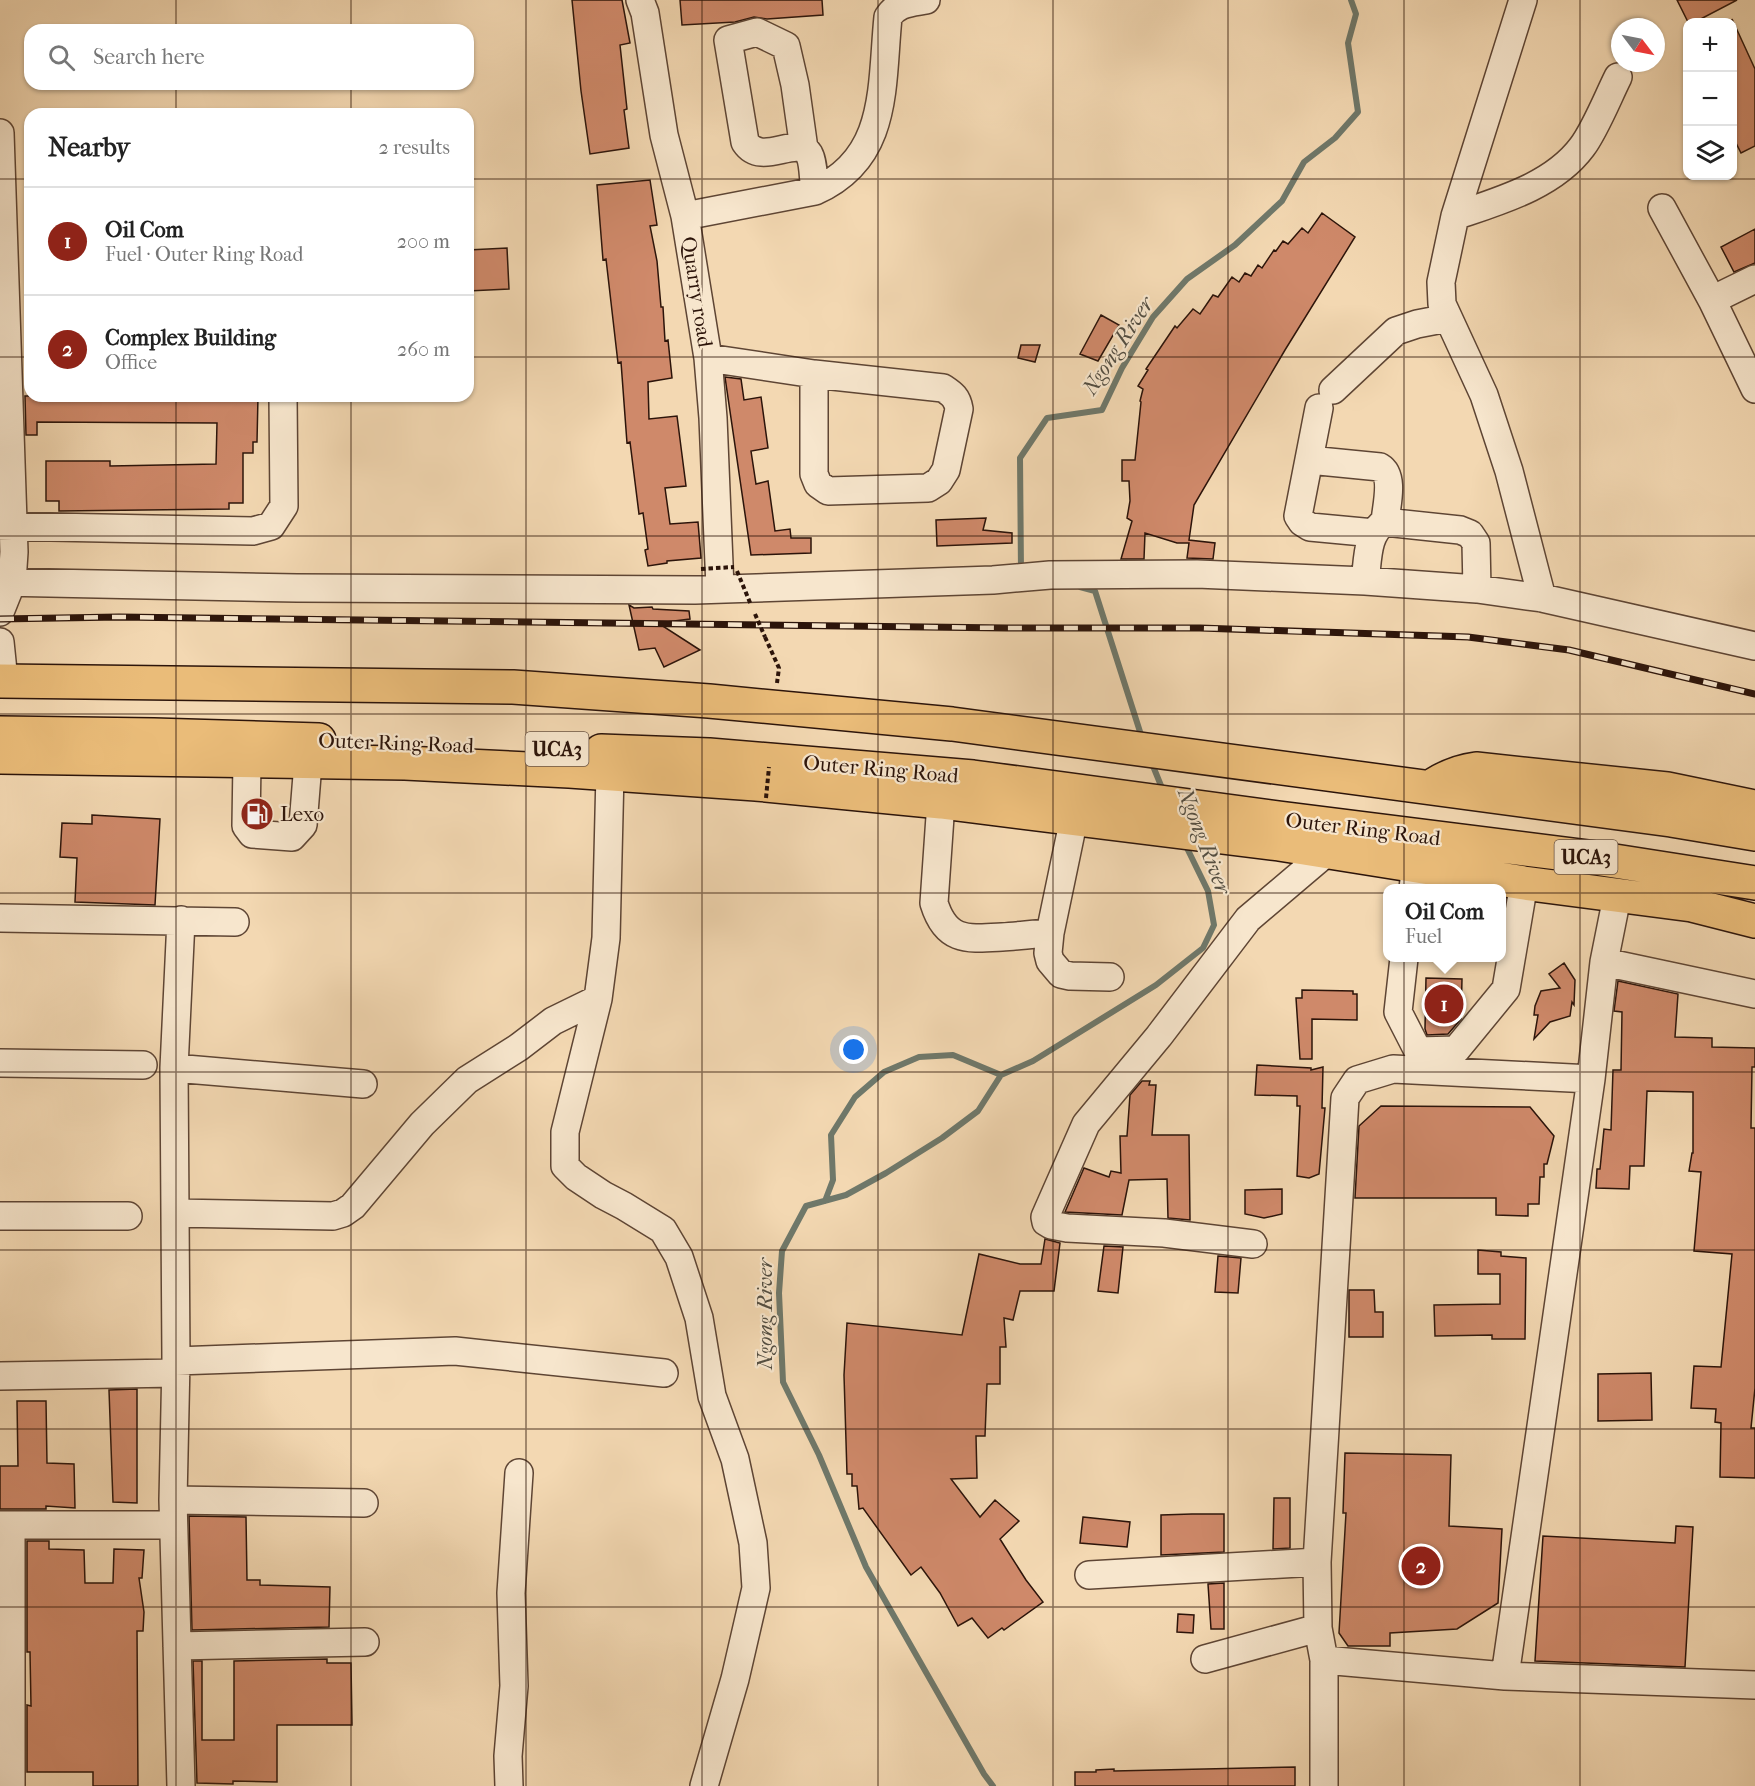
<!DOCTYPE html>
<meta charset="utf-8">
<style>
:root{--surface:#fff;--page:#f6f6f6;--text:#222;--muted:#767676;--line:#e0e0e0;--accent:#8f2418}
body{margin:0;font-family:"IM FELL French Canon",serif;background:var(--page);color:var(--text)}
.controls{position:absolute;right:18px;top:18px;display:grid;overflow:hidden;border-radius:12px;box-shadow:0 2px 4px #0004}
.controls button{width:54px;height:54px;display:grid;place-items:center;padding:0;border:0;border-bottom:2px solid var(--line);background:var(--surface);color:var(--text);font:30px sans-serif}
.compass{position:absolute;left:1611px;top:18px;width:54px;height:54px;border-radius:50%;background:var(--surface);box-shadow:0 2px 4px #0004;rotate:122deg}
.you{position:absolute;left:854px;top:1050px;width:21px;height:21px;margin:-15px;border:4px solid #fff;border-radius:50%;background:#1a73e8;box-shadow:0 0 0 9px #1a73e833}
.badge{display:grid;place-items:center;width:39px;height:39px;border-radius:50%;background:var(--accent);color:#fff;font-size:20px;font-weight:700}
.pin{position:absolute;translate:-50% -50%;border:3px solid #fff;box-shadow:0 2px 6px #0006}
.popup{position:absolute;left:1383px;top:884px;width:123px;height:78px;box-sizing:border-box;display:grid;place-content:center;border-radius:12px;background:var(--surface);filter:drop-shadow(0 2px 4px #0005);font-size:20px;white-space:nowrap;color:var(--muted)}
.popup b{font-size:22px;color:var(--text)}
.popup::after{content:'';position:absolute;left:50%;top:100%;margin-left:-12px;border:12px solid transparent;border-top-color:var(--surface)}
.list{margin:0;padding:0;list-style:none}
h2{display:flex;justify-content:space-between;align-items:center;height:78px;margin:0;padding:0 24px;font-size:26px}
h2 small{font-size:20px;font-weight:400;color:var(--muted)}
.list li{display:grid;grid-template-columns:39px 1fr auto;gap:18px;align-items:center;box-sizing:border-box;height:108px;padding:0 24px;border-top:2px solid var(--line)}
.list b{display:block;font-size:22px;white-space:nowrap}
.list p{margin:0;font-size:20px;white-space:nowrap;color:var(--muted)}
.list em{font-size:20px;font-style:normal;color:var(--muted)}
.icon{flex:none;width:33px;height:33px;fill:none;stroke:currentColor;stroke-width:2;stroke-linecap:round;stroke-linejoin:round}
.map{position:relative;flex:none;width:1755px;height:1786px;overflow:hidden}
.search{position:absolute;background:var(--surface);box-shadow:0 2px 4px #0004;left:24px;top:24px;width:450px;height:66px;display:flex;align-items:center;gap:15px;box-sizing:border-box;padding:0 21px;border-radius:18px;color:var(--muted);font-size:22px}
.panel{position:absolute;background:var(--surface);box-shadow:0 2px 4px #0004;left:24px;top:108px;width:450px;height:294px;border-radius:18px}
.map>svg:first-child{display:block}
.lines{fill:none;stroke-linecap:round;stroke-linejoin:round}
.stream{stroke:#6f786a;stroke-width:6}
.building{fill:#cf896a;stroke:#2c140a;stroke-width:1.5}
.minor-casing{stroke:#5e4534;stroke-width:30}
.major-casing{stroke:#2c140a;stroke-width:36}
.path{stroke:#2c140a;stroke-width:4;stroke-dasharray:4.5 3;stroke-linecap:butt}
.minor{stroke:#f7e6cd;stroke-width:27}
.major{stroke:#eabc79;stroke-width:33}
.rail-casing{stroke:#2c140a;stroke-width:7}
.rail{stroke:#f7e6cd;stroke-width:4.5;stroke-dasharray:14;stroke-linecap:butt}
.path-bridge{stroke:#2c140a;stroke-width:4;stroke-dasharray:4.5 3;stroke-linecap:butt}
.grid{fill:none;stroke:#2c140a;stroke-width:1.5;stroke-opacity:0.55}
.labels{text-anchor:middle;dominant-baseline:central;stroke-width:4.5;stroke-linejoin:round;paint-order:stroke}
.shield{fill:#f7e6cd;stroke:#695344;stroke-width:1.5}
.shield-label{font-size:20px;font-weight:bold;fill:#2c140a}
.street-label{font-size:21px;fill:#2c140a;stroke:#f7e6cd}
.poi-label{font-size:21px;fill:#2c140a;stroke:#f7e6cd;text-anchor:start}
.water-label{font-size:22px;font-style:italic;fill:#534e42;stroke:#f7e6cd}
</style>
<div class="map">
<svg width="1755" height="1786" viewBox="0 0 1755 1786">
<rect width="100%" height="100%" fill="#f3d8b2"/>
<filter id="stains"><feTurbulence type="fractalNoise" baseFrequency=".00333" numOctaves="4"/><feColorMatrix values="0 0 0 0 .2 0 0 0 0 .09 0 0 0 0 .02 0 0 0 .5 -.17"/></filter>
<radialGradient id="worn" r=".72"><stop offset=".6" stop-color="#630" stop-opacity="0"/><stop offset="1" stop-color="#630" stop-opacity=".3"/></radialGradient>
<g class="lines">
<path class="stream" d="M1021 571 1020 458 1047 418 1102 410 1122 368 1153 317 1187 279 1235 245 1282 201 1304 162 1335 138 1358 112 1348 43 1356 14 1351 0
M1080 587 1095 591 1142 738
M1151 761 1164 793
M825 1201 833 1180 831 1135 855 1097 884 1072 919 1057 953 1055 1001 1075
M993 1786 984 1774 866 1567 819 1455 783 1382 779 1293 782 1251 806 1206 846 1195 886 1173 942 1138 978 1111 1001 1075 1033 1061 1156 985 1203 948 1214 925 1208 891 1185 844"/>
</g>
<path class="building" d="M572 0H622L630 43 620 45 627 109 624 110 629 148 590 154 581 91Z
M680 0H822L823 15 767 19 754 17 735 22 682 25Z
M1677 0H1737L1695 22H1688Z
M1732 19 1755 69V146L1741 153 1732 135Z
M650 180 657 225 650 226 657 261 661 307H663L665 341 668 340 672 378 648 382 649 419 677 416 686 486 665 488 670 524 698 522 701 558 667 561V563L648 566 645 550 648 549 643 513 639 514 630 442 627 443 621 362 618 363 606 259 603 260 597 185Z
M1322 213 1355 237 1285 350 1194 505 1189 540 1215 543 1213 559 1187 558 1189 543H1177L1145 533 1144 559H1121L1132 521 1127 518 1130 501 1129 481H1122V460H1135L1141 402 1140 401 1143 389 1138 386 1148 370 1146 369 1175 326 1177 328 1193 309 1200 314 1213 295 1218 297 1232 277 1239 282 1245 273 1251 276 1258 265 1262 268 1274 250 1276 251 1283 241 1288 244 1302 228 1308 233Z
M1755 229V263L1734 272 1721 247Z
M507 248 509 289 468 291V250Z
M1101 315 1119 325 1098 361 1080 354Z
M1021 345H1040L1035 362 1018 358Z
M725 377 741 379 744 400 761 397 768 448 751 451 756 484 768 481 775 531 790 529 791 538H811V553L751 555Z
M25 396H258L257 442H253V453H243V503H229V509L59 511V501H46V461H110V466L216 464 217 423 37 422V435H26Z
M986 518 983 530 1012 533V543L937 546 936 520Z
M629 605 634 608 652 607 653 609 689 611 690 619 658 623 700 650 664 667 655 648 639 650Z
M92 815 160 819 155 905 75 902 77 858 60 857 62 823 92 824Z
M1564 963 1575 980 1574 1005 1572 1002 1570 1016 1550 1022 1534 1039 1538 1015H1534L1535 1006 1541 991 1560 988 1549 974Z
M1426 978 1462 979 1461 1019 1448 1034 1427 1035 1425 1029Z
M1618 981 1678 994 1675 1037 1712 1038V1047L1755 1048V1067H1752L1751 1128H1755V1388L1751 1428H1755V1478L1720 1477 1721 1423 1715 1422 1716 1409 1691 1408 1694 1366 1721 1367 1732 1254 1694 1251 1701 1172 1689 1171 1692 1153H1693V1092L1647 1091 1644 1166H1630L1629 1189 1596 1188 1597 1169H1600L1604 1129 1611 1130 1613 1070H1621L1622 1012 1614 1011Z
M1302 990 1353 991V994H1357V1020L1312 1019V1059H1300L1296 998H1302Z
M1257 1065 1311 1068V1070L1323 1067 1322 1108H1325L1319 1174 1309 1178 1297 1176 1300 1106H1297V1096L1255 1095Z
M1142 1081H1150L1149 1085H1156L1152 1135H1189L1190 1220 1168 1218 1167 1179 1129 1180 1122 1215 1065 1212 1084 1168 1109 1177 1111 1171 1121 1173 1120 1136H1127L1130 1095Z
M1381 1106 1530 1107 1554 1136 1547 1164H1544V1177H1540L1539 1204H1528V1216L1496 1215V1198H1355L1359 1126Z
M1282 1189V1214L1264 1218 1245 1214V1190Z
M1045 1239 1060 1243 1054 1291H1020L1013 1320 1004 1318 1006 1347H1000V1384H987L985 1436H976L977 1478 951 1479 980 1517 995 1500 1019 1521 1000 1539 1026 1580 1043 1602 1004 1630 1002 1628 988 1638 972 1618 958 1626 940 1593 921 1567 911 1575 863 1508 859 1509 857 1486H852V1474H847L844 1375 847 1323 962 1335 979 1254 1020 1264H1041Z
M1104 1246 1123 1247 1118 1293 1098 1291Z
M1478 1250 1501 1252V1256L1526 1258 1525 1339H1492V1335L1435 1336 1434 1305 1500 1304V1274H1478Z
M1218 1256 1241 1258 1238 1293 1215 1292Z
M1349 1290H1374L1375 1312H1383V1337H1349Z
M1651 1373 1652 1420 1598 1421V1374Z
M137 1389V1503L113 1502 109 1390Z
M17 1401H46L47 1463 74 1464 75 1508 46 1506V1509H0V1466H18Z
M1345 1453 1451 1455 1449 1526 1502 1529 1498 1603 1457 1629 1390 1633V1646H1348L1339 1633 1346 1513H1343Z
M1274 1498H1290V1548L1273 1549Z
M1192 1514H1224V1552L1161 1555V1515Z
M189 1516 246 1517 247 1580H260V1585L330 1587 329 1627 192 1630Z
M1083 1517 1130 1522 1127 1547 1080 1543Z
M1676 1526 1693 1527 1685 1667 1535 1661 1543 1536 1675 1543Z
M27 1541H49V1549L84 1550 85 1583H113L114 1549 144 1550 142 1578H139L144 1612 143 1631H137L138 1786H93V1772H27V1705L31 1706 30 1652H27Z
M1224 1583V1629H1211L1208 1584Z
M1178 1614 1194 1615 1193 1633 1177 1632Z
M327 1659V1663H351L352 1725H277V1782L233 1781V1784L197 1783 193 1661H202V1740H234V1661Z
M1295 1767V1786H1075V1772H1096V1770L1114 1769V1771Z"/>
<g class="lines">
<defs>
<path id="minor" d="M640 0 645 13 664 135 685 216 708 358 713 418 720 588
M1523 0 1455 216 1441 282 1442 304 1484 395 1509 471 1542 598
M0 133 14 552 12 582 0 612
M804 149 795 85 786 46 757 32 728 40 745 142C762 168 797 134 809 154 814 163 813 180 815 191
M1662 208 1712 300 1755 389
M685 216 815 191C889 158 881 87 888 17 897 3 910 3 926 0
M1455 216C1499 201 1553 186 1582 147 1595 130 1608 97 1618 77
M1712 300 1755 279
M708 358 814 374 943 388C952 394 957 397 959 409L946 470 939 481 928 488 828 491 818 484 814 474V374
M1333 390 1396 331 1417 324 1448 318
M1319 408 1298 516 1302 522 1310 527 1374 533
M1309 460 1380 467C1395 476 1386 507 1385 522
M0 526 253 531 271 526 284 506 283 396
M1365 581C1368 562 1366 533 1385 522L1460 530 1470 534 1476 543 1477 589
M0 582 297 588 695 590 993 580 1050 575 1197 574 1365 581 1477 589 1542 598 1755 646
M0 642 4 681
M247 761 246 826 252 834 292 837 303 825 308 763
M941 802 934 903C946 942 967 939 1002 937 1018 936 1034 934 1050 933
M1074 818 1050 933 1048 953 1050 961 1061 974 1070 976 1110 977
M1413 888 1416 866
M0 918 235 922
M181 920 174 1068 176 1361 173 1500 181 1786
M1404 958 1398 1012 1418 1051 1456 1050 1506 989 1524 883
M1604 962 1755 994
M598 999 565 1132V1166L576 1177 603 1195 624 1206 663 1230 679 1257 699 1318 712 1396 735 1459 753 1543 756 1588 735 1679 704 1786
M0 1063 143 1065
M174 1068 363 1084
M175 1213 333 1216 343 1213 353 1206 422 1124 467 1080 519 1047 553 1021 598 999 606 938 610 773
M0 1216H128
M1253 1244 1164 1233 1067 1228 1051 1225 1046 1222 1045 1217 1086 1124 1159 1036 1248 919 1327 852
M176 1361 455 1351 664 1373
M0 1376 176 1373
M173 1500 364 1503
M0 1525H173
M11 1525V1786
M1089 1575 1317 1562
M177 1646 365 1642
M1205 1659 1318 1628
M1324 1660 1505 1676 1755 1685
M1505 1676 1591 1079 1604 962 1617 897
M509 1786 508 1756 514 1686 511 1593 519 1473
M1324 1786V1660L1318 1628 1317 1562 1345 1098 1357 1080 1393 1069 1591 1079"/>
<path id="major" d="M0 681 513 687 709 701 952 724 1671 820 1755 834
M0 733 154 735 319 740
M601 751 709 755 973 777 1279 818 1589 857 1755 883
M0 757 405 763 569 771 756 784 941 802 1279 844 1524 883 1692 905 1755 921
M1435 784C1448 776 1461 771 1476 769L1667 789 1755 807"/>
</defs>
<use href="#minor" class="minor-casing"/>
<use href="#major" class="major-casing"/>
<path class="path" d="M765 637 779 668 777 683"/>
<use href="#minor" class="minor"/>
<use href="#major" class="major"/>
<defs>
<path id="rail" d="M0 619 119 617 1007 628H1200L1468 637 1569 650 1755 694"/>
</defs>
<use href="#rail" class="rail-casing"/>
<use href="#rail" class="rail"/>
<path class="path-bridge" d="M701 569 734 567
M737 571 751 605
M755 614 765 637
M766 798 769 767"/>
</g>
<path class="grid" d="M176 0V30M351 0V30M526 0V1786M702 0V1786M878 0V1786M1053 0V1786M1228 0V1786M1404 0V1786M1580 0V1786M176 84V114M351 84V114M0 179H30M468 179H1755M0 357H30M468 357H1755M176 396V1786M351 396V1786M0 536H1755M0 714H1755M0 893H1755M0 1072H1755M0 1250H1755M0 1429H1755M0 1607H1755"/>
<defs>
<symbol id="fuel-disc" viewBox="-11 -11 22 22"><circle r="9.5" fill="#8f2418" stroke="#f7e6cd"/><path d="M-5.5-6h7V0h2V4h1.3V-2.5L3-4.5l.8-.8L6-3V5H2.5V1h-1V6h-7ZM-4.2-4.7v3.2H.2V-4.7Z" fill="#fff"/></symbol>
</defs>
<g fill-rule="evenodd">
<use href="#fuel-disc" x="238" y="795" width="38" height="38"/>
</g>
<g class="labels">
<g class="shield">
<rect x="525.5" y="732" width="63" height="34" rx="4.5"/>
<rect x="1554.5" y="840" width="63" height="34" rx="4.5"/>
</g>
<g class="shield-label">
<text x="557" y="749">UCA3</text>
<text x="1586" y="857">UCA3</text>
</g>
<g class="street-label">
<text transform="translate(697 292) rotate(81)">Quarry road</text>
<text transform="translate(396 743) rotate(2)">Outer Ring Road</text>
<text transform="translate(881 769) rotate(5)">Outer Ring Road</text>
<text transform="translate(1363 829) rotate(7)">Outer Ring Road</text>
</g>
<g class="poi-label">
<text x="280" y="814">Lexo</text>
</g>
<g class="water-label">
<text transform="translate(1118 346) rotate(-57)">Ngong River</text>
<text transform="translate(1204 841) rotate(69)">Ngong River</text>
<text transform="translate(765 1314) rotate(-90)">Ngong River</text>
</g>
</g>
<rect width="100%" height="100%" filter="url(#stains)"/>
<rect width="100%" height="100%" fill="url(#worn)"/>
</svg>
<div class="controls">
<button>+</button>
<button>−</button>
<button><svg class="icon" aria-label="layers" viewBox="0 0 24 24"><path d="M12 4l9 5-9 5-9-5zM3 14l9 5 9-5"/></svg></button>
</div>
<svg class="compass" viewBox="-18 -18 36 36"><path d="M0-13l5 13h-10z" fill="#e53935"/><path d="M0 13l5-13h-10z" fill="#767676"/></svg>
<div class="you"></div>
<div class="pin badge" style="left:1444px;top:1004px">1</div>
<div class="popup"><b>Oil Com</b>Fuel</div>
<div class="pin badge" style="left:1421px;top:1566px">2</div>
<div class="search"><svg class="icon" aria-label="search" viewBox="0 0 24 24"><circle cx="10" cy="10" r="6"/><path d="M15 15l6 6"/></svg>Search here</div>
<section class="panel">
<h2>Nearby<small>2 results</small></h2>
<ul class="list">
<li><span class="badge">1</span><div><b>Oil Com</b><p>Fuel · Outer Ring Road</p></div><em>200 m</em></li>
<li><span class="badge">2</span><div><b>Complex Building</b><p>Office</p></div><em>260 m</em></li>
</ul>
</section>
</div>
